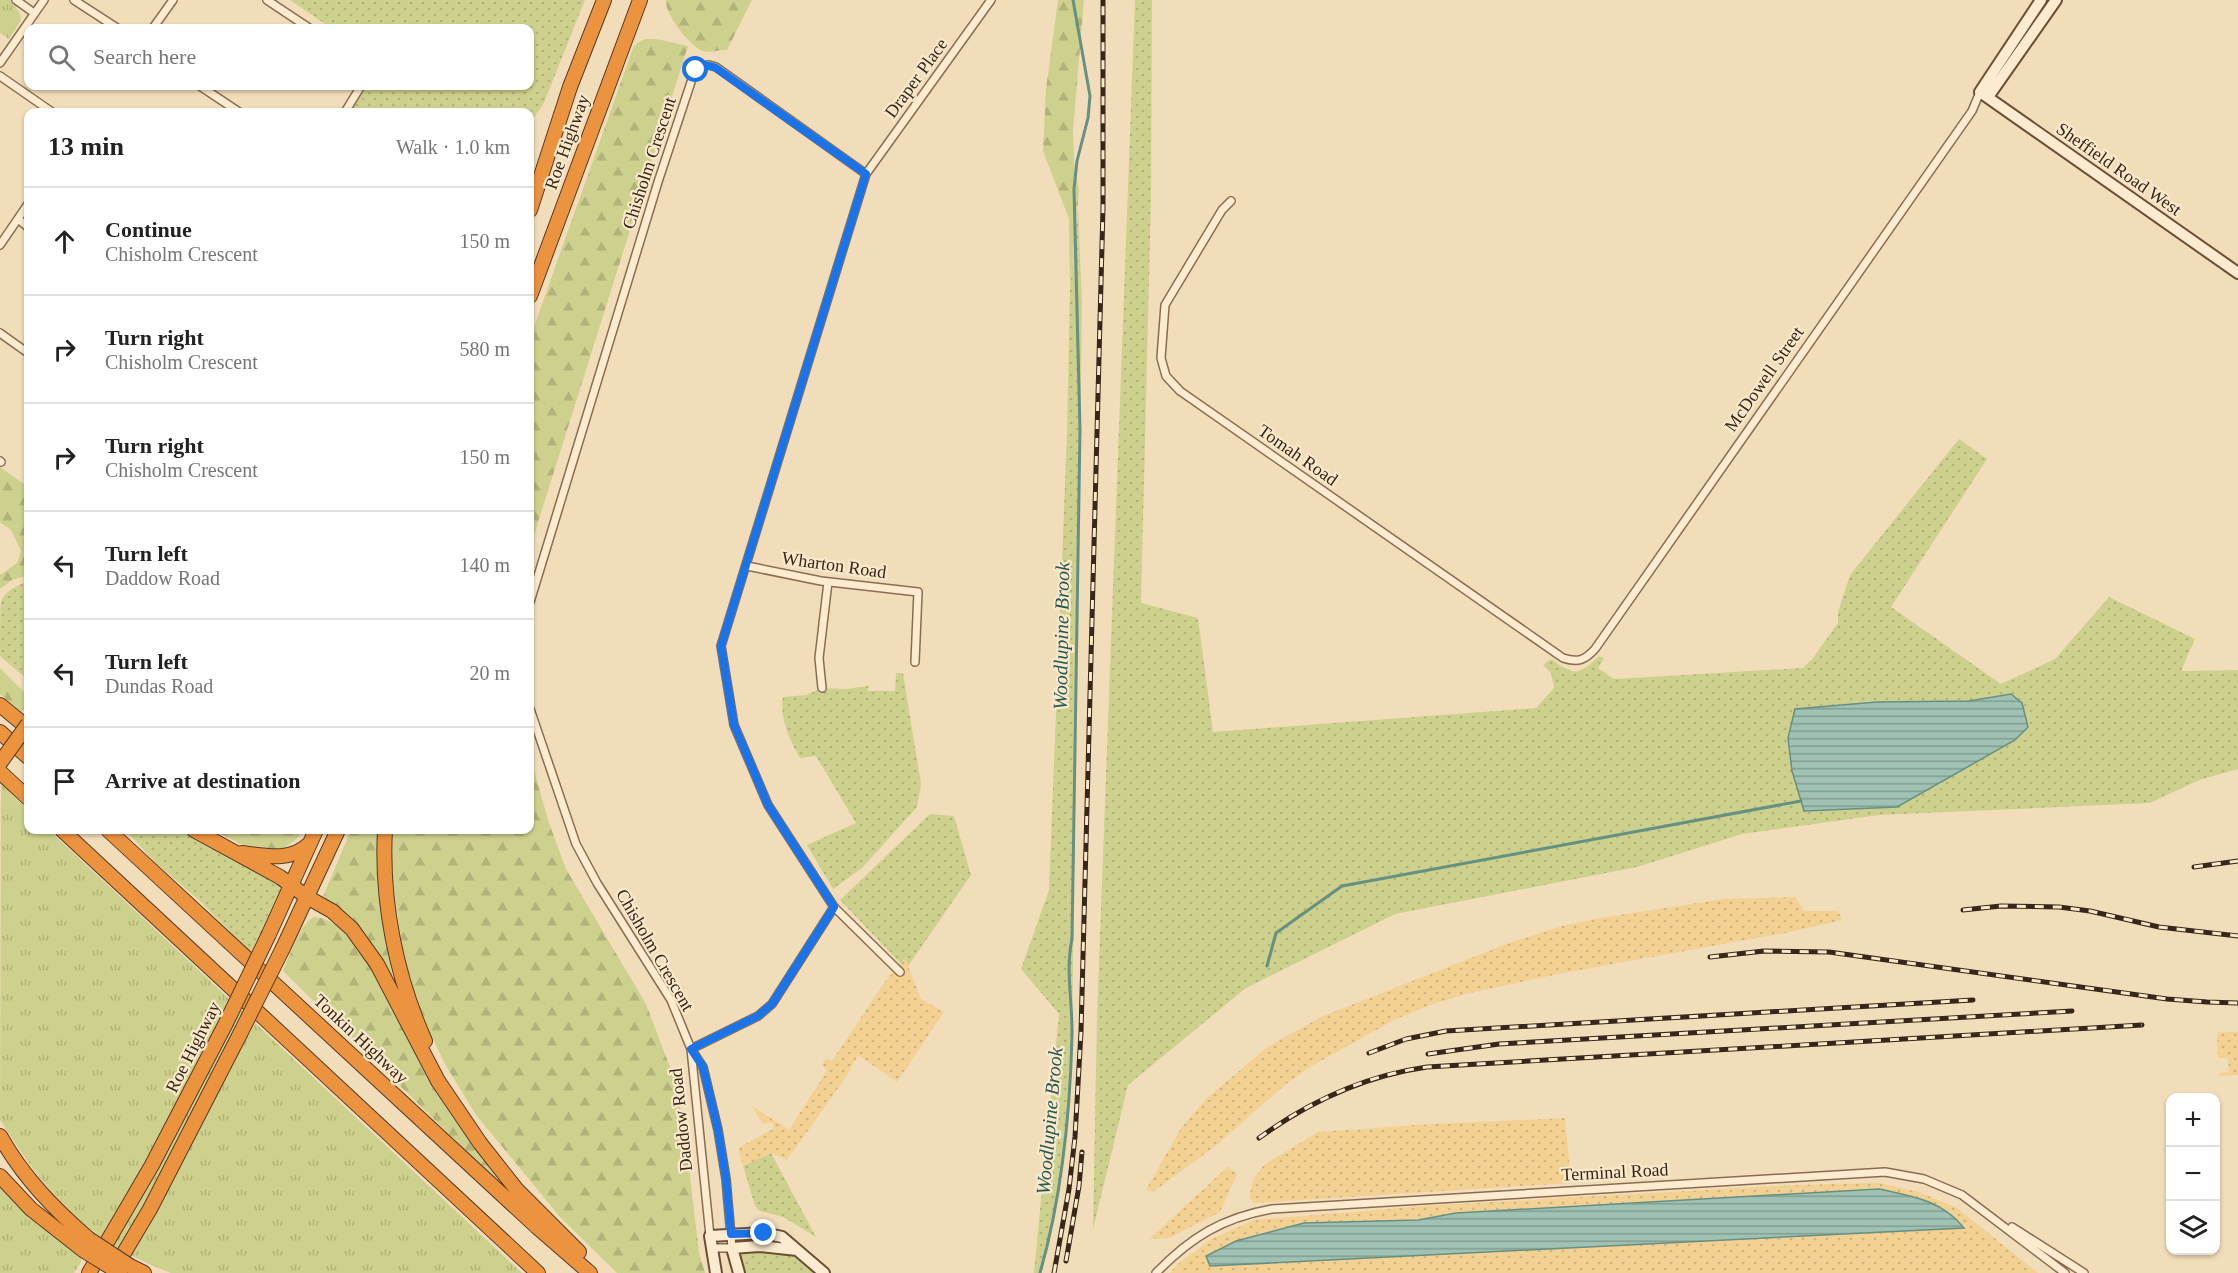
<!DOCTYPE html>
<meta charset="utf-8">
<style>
:root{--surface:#fff;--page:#f2f2f2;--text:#222;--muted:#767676;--line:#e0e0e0}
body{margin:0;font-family:Georgia,serif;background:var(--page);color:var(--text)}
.controls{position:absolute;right:18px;bottom:18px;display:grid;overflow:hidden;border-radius:12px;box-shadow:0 2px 4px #0004}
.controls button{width:54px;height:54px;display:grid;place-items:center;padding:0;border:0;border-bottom:2px solid var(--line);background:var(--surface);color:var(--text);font:30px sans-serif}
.stop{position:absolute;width:18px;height:18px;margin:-14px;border:4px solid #1a73e8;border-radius:50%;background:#fff}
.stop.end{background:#1a73e8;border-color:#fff;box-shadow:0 2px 6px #0008}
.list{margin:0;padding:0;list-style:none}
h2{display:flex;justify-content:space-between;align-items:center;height:78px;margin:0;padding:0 24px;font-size:26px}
h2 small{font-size:20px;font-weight:400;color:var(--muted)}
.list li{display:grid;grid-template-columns:39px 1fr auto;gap:18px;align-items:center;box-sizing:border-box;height:108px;padding:0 24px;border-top:2px solid var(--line)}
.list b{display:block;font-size:22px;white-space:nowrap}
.list p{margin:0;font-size:20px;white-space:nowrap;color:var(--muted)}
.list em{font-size:20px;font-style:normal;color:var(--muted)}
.icon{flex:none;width:33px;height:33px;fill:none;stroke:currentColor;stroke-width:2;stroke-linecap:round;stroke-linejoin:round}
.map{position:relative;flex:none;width:2238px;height:1273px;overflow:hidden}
.search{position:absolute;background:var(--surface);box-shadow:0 2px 4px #0004;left:24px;top:24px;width:510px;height:66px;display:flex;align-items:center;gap:15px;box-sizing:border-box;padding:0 21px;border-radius:12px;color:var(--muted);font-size:22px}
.panel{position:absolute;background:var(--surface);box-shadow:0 2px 4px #0004;left:24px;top:108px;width:510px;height:726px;border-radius:12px}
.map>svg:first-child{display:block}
.grass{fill:url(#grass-dots)}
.forest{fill:url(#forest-firs)}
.sand{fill:url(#sand-dots)}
.park{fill:url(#park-tufts)}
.water{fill:url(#water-rules);stroke:#669082;stroke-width:1.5}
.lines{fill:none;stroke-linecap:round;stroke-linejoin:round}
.stream{stroke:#669082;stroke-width:3}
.street-casing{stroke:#8a6c53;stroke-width:10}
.secondary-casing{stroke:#6c4d36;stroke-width:14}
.highway-casing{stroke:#573a28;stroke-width:16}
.street{stroke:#fcebce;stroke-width:7}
.secondary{stroke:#fcebce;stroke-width:10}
.highway{stroke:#ec9340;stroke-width:14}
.rail-casing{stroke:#372619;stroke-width:5}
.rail{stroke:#f9e8ca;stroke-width:3;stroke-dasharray:9;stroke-linecap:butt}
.highway-bridge-casing{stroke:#573a28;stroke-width:16;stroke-linecap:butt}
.highway-bridge{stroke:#ec9340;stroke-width:14}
.route{stroke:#1a73e8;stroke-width:8}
.labels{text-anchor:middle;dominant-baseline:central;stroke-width:4.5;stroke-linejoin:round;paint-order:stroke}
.street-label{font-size:18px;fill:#372619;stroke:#f9e8ca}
.water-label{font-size:20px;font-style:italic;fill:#275952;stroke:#f9e8ca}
</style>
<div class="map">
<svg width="2238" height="1273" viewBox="0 0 2238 1273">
<defs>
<pattern id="grass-dots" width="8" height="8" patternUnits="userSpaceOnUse" patternTransform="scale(1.5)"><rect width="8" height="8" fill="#ced18d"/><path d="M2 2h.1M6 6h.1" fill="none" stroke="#b2b379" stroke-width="1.8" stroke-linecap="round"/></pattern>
<pattern id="forest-firs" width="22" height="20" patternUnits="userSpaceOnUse" patternTransform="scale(1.5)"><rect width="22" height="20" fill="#ced18d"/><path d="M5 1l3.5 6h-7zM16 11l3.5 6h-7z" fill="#b2b379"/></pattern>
<pattern id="sand-dots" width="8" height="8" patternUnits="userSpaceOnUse" patternTransform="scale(1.5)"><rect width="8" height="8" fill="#f2d193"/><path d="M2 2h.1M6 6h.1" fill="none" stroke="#d0b37e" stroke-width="1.8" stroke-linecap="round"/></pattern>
<pattern id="park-tufts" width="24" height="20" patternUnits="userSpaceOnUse" patternTransform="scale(1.5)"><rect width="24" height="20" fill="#ced18d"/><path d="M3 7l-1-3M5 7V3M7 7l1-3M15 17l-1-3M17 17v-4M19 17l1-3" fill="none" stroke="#b2b379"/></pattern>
<pattern id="water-rules" width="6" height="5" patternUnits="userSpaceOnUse" patternTransform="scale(1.5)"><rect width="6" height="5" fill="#9fc2b5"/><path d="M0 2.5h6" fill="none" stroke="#829d92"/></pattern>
</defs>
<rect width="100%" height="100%" fill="#f2ddba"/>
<path class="grass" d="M290 0H585L543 105 530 123V112H453L447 109 445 112H345L361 86H530V28H331Z
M1135 0H1152L1151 198 1141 603 1198 618 1213 732 1536 708 1554 688 1551 673 1543 665 1551 659C1575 676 1578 676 1599 656L1604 658 1598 668 1614 679 1803 668 1813 658 1838 623V612L1850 575 1959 439 1987 459 1891 607 2001 684 2055 659 2109 597 2195 639 2181 671 2238 670V769L2199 780 2150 803 1879 815 1742 834 1637 867 1395 914 1246 988 1128 1085 1093 1229 1097 1016Z
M1078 208 1082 304 1072 1035C1067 1116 1063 1195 1040 1273H1034L1059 1014 1021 969 1049 890 1067 433 1070 288Z
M28 582V680L0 656C0 645 0 609 1 601 6 591 18 584 28 582Z
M896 673H903L921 784 917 807 862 868 833 889 807 845 856 823 816 756 800 758C790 741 779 717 783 697L806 695 822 688 846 689 869 686 867 691H895Z
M930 814 954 816 971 875 906 969 840 900Z
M125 830H181L279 884 282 890 279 898 251 953 199 900 157 864Z
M771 1153 816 1237 783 1217 760 1211 755 1206 743 1166Z
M732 1248 797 1250 824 1273H739Z"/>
<path class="forest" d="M666 0H752L727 50C720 50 710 53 703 51 690 47 664 13 666 0Z
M1058 0H1084L1073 132 1074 161 1079 190 1070 288 1069 219 1043 151 1046 89Z
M645 39H656L688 46 530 548V338L633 48 637 43Z
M0 467 28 487V575L12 580 0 589V575L17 563 21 551 11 530 0 522Z
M0 668 28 696V703L21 712 0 694Z
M530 756 549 823 566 869 646 1004 676 1083 687 1152 699 1252 705 1273H617L560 1217 476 1115 445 1064 418 1008 402 948 391 866 393 830H530Z
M213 830H303C296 843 278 854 262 852 248 849 226 836 213 830Z
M351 830H377C376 880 382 928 393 977L360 930 322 899Z
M314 917C365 918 411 1053 437 1092 460 1128 486 1162 512 1196L283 971C291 954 297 927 314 917Z"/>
<path class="sand" d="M1795 897 1804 911H1838L1842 920 1790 932 1558 974 1470 993 1436 1003 1394 1020 1310 1067 1286 1084 1218 1144 1153 1192 1146 1190 1181 1128 1207 1098 1269 1046 1321 1017 1509 943 1562 926 1600 918 1723 899Z
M905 958 921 999 944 1012 897 1082 858 1055 846 1077 787 1160 770 1153 743 1166 738 1148 773 1129 774 1125 771 1122 763 1124 752 1106 789 1130 827 1071 822 1065 826 1058 832 1061 884 983Z
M2217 1032H2238V1075L2219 1076V1073L2229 1072 2228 1058H2218Z
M1565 1118 1571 1183 1254 1203 1249 1197 1254 1178 1264 1165 1318 1132 1415 1125Z
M1228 1167 1237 1174 1220 1212 1169 1238 1149 1239Z
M1879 1183 1919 1192 1957 1208 2038 1273H1170L1178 1264 1211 1239 1255 1220 1424 1206 1794 1185Z"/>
<path class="park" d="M0 0H16L19 2 16 8 20 13 21 20 9 39 0 33Z
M1 784 28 810V830H49L522 1273H171C86 1241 47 1194 0 1120Z
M0 1176 83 1250 81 1262 74 1273H0Z"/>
<path class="water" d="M2011 694 2022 703 2028 727 2015 740 1897 807 1804 811 1792 771 1788 738 1795 709 1877 702 1969 701Z
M1879 1189C1911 1196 1942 1200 1964 1228L1210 1266 1206 1256 1236 1241 1304 1223 1418 1220 1456 1213Z"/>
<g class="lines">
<path class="stream" d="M1267 966 1276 933 1342 886 1801 801
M1040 1273C1062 1196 1070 1116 1072 1036 1073 1004 1065 971 1072 939L1080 429 1074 189 1077 161 1088 118 1090 96 1073 0"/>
<defs>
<path id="street" d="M16 0 34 13
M74 0 117 28
M267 0 309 28
M153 28 173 0
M0 63 44 0
M0 76 52 112
M200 86 239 112
M345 112 361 86
M866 174 991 0
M1231 201 1222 210 1165 305 1161 358 1166 376 1180 391 1563 658C1578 663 1585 660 1595 649L1972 111 1980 92
M18 219 28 227
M0 245 28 204
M0 333 28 353
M0 461 1 462
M747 566 821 581 918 592 915 662
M530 602 658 182 693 76 701 66 709 65 716 67 866 174 721 646 734 725 768 805 834 907 772 1004 758 1016 691 1049
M822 688 819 658 828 582
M530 709 576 844 597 883 671 1000 691 1049 703 1067 718 1130 726 1179 732 1248H711
M834 907 900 972
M691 1049 710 1236
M2012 1227 2084 1273
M1156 1273C1191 1237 1222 1218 1272 1209L1885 1172 1924 1179 1962 1195 2065 1273"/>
<path id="secondary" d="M2041 0 1980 92 2238 273
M1988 97 2056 0
M716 1273 710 1236 764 1233 782 1237 824 1273
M739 1273 732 1248 759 1246 797 1250"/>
<path id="highway" d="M530 210 570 87 604 0
M530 296 640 0
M0 705 28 728
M0 732 28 757
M0 772 28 798
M62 830 538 1273
M108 830 537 1227 590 1273
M194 830 280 877 307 897 332 911 352 929 377 964 438 1081 480 1143 517 1190 579 1252
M385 830C381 901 396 976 425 1041
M242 853C266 856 290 862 309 844
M269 934 316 830
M283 948 338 830
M0 1136C23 1177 54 1209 89 1239
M0 1176 31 1209 83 1250
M130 1266 144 1273
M115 1268 150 1209 240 1034
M89 1273 152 1165 226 1023"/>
</defs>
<use href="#street" class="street-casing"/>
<use href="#secondary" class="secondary-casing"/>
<use href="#highway" class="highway-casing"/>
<use href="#street" class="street"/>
<use href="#secondary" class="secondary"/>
<use href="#highway" class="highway"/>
<defs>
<path id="rail" d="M2194 867 2238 861
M1963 910 2001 906 2059 907 2090 911 2159 927 2238 936
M1710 957 1764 951 1829 952 2167 999 2207 1002 2238 1003
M1369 1053 1406 1039 1446 1031 1973 1000
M1428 1054 1499 1044 2072 1011
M1259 1138C1310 1101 1364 1076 1427 1067L2142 1025
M1066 1261 1079 1186 1082 1152
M1054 1273 1069 1189 1075 1137 1081 1032 1103 208V0"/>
</defs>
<use href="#rail" class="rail-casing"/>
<use href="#rail" class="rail"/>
<defs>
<path id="highway-bridge" d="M0 763 28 724
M226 1023 269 934
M240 1034 283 948
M89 1239 130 1266
M83 1250 120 1273"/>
</defs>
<use href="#highway-bridge" class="highway-bridge-casing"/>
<use href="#highway-bridge" class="highway-bridge"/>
</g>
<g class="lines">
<path class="route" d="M696 70C703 64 708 65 716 68L866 174 721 646 734 725 768 805 834 907 772 1004 758 1016 691 1049 703 1067 718 1130 726 1179 731 1234 764 1233"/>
</g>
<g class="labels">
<g class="street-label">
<text transform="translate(916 78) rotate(-54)">Draper Place</text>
<text transform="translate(567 142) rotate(-70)">Roe Highway</text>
<text transform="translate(649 163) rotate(-72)">Chisholm Crescent</text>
<text transform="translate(2119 169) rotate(35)">Sheffield Road West</text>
<text transform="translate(1764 379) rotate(-55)">McDowell Street</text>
<text transform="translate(1298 455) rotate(35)">Tomah Road</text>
<text transform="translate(834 565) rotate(8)">Wharton Road</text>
<text transform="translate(655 950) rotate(60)">Chisholm Crescent</text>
<text transform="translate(361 1039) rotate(43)">Tonkin Highway</text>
<text transform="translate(193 1047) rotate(-63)">Roe Highway</text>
<text transform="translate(681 1120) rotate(-96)">Daddow Road</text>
<text transform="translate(1615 1172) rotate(-3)">Terminal Road</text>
</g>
<g class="water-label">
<text transform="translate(1061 636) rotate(-89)">Woodlupine Brook</text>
<text transform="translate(1049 1121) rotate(-85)">Woodlupine Brook</text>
</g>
</g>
</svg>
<div class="controls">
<button>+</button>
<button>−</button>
<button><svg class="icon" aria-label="layers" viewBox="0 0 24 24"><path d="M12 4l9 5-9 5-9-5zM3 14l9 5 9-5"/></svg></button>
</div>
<div class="stop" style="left:696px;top:70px"></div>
<div class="stop end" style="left:764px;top:1233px"></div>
<div class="search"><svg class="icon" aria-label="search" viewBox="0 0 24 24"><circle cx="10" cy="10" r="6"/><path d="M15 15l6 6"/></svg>Search here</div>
<section class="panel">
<h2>13 min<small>Walk · 1.0 km</small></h2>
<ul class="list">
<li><svg class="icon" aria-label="ahead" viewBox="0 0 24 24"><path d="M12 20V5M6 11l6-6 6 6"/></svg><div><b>Continue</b><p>Chisholm Crescent</p></div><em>150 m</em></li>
<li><svg class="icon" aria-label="right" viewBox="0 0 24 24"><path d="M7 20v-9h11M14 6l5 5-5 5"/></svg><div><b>Turn right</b><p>Chisholm Crescent</p></div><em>580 m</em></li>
<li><svg class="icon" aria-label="right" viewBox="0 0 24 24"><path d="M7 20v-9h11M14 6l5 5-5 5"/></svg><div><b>Turn right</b><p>Chisholm Crescent</p></div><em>150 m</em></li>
<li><svg class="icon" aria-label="left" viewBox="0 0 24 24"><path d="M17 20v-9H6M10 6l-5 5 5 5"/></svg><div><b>Turn left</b><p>Daddow Road</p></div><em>140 m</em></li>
<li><svg class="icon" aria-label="left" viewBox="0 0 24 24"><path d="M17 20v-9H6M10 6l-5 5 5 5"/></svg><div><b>Turn left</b><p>Dundas Road</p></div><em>20 m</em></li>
<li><svg class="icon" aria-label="arrive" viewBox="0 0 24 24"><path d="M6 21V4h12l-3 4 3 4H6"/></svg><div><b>Arrive at destination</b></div></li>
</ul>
</section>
</div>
